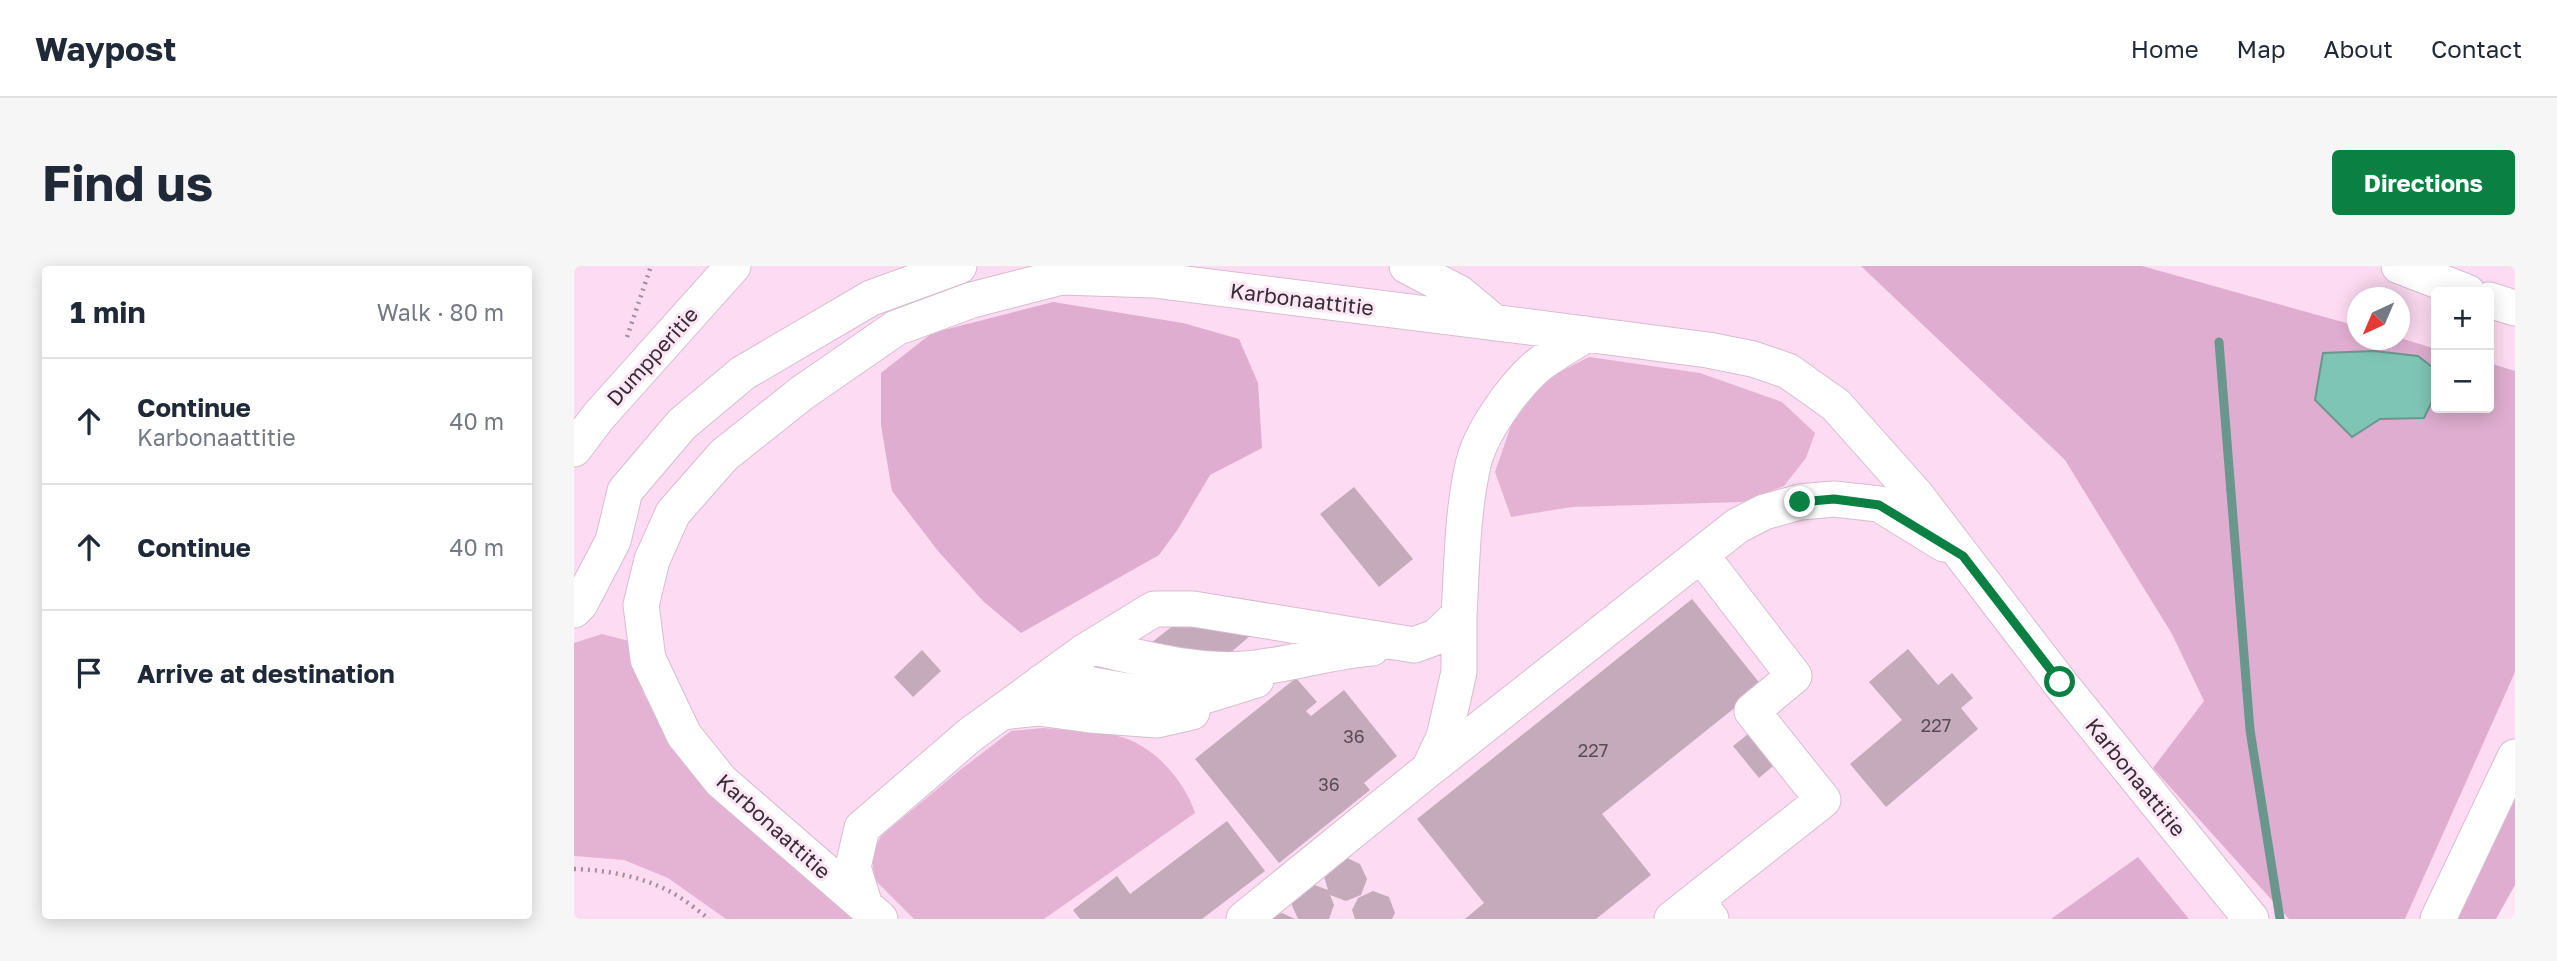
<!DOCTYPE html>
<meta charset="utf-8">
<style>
:root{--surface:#fff;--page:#f6f6f7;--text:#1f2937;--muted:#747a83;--line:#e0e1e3;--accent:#0b8043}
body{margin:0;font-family:"Golos Text",sans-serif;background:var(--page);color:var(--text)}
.controls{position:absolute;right:21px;top:21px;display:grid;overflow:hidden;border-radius:7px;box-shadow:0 4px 18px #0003}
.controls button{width:63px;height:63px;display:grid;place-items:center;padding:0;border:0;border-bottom:2px solid var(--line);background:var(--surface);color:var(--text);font:35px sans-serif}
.compass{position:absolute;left:1773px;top:21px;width:63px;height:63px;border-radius:50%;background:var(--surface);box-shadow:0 4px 18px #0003;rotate:224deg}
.stop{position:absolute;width:21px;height:21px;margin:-16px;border:5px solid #0b8043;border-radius:50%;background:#fff}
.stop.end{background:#0b8043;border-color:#fff;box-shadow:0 2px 7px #0008}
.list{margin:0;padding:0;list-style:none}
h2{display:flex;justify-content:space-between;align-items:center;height:91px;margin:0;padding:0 28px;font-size:30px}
h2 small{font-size:23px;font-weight:400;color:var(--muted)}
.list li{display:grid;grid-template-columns:46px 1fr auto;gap:21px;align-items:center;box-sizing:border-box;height:126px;padding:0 28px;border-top:2px solid var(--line)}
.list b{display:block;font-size:26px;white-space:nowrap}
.list p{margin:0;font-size:23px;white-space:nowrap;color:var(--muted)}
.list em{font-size:23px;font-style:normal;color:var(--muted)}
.icon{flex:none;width:38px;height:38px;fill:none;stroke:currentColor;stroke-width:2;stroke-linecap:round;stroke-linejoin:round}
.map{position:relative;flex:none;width:1941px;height:653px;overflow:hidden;border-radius:7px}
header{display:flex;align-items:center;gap:42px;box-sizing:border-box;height:98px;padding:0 35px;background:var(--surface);border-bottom:2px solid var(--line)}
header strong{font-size:33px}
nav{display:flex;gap:38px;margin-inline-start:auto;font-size:24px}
.intro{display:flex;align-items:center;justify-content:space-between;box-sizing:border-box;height:168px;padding:0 42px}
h1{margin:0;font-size:49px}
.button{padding:18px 32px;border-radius:7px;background:var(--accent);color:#fff;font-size:24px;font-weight:700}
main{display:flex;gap:42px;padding:0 42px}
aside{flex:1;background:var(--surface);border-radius:7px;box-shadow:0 4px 18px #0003}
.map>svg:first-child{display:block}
.built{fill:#fddbf2;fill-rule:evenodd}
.green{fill:#e4b3d4}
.forest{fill:#dfadcf}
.water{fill:#7fc5b5;stroke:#69978e;stroke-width:2}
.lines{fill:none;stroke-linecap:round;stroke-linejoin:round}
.stream{stroke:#69978e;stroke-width:9}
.building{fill:#c4aabb}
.minor-casing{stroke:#d7bdce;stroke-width:37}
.path{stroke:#a1909b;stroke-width:4.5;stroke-dasharray:2 5;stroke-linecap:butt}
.minor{stroke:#fff;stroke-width:35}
.route{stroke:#0b8043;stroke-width:9}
.labels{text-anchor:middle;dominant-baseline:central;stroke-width:6;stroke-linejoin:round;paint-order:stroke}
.number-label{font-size:18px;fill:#5a4c55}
.street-label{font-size:21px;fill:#362c33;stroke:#fde7f5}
</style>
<header>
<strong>Waypost</strong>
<nav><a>Home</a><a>Map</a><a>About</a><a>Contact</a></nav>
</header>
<div class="intro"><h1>Find us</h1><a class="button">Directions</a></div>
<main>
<aside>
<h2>1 min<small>Walk · 80 m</small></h2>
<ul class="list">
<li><svg class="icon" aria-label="ahead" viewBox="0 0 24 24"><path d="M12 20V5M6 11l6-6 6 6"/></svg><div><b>Continue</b><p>Karbonaattitie</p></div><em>40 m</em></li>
<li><svg class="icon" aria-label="ahead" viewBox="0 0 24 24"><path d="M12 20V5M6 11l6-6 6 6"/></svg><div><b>Continue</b></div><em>40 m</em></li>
<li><svg class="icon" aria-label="arrive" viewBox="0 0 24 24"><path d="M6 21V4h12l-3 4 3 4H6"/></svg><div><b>Arrive at destination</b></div></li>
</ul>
</aside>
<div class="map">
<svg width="1941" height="653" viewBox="0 0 1941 653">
<rect width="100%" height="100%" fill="#fde7f5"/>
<path class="built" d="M0 0H1941V619L1922 653H0ZM1862 26H1915V142H1862ZM1784 32H1826V74H1784Z"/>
<path class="green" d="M1015 91 1126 107 1208 136 1241 167 1232 192 1210 220 1168 236 998 241 937 251 921 206 938 157 972 113Z
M28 368 55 375 70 429 104 481 292 653H152L94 612 50 594 0 590V377Z
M469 462C492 464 517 465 540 469 577 476 610 513 621 547L470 653H340L300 613 298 588 307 570 386 504 437 465Z"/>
<path class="forest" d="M1287 0H1568L1783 60 1784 74 1826 72 1862 83V142H1915V97L1941 105V406L1831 653H1715L1579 502 1630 435 1598 368 1491 194Z
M479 36 609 57 665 73 684 117 688 182 636 209 604 263 585 289 447 367 409 335 364 285 318 225 307 159V107L358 67Z
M1941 521V619L1922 653H1882Z
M1564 591 1615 653H1477Z"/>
<path class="water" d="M1800 85 1844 90 1862 104V127L1850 152 1806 153 1778 171 1741 134 1749 87Z"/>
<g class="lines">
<path class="stream" d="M1645 76 1676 464 1706 653"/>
</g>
<path class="building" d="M780 221 839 293 805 321 746 248Z
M1118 333 1188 420 1028 548 1077 609 1022 653H891L910 637 843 553Z
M610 351 683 364 594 440 511 429Z
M1334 383 1364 419 1378 407 1399 432 1387 442 1404 463 1312 541 1276 498 1328 454 1295 416Z
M348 384 367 405 339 431 320 411Z
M722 412 743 436 732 445 737 450 770 424 823 490 790 517 796 524 705 597 621 493Z
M1179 464 1205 495 1185 512 1159 480Z
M653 555 691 605 628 653H506L499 644 543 610 556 628Z
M771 591 786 598 793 613 787 629 772 635 756 629 760 639 755 653H724L717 637 738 618 754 624 750 610Z
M799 625 815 631 821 647 818 653H781L778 644 784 632Z
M708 647 721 653H694Z"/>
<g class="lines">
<defs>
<path id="minor" d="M833 0 885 27 921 57
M1825 0 1893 26
M1915 34 1941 42
M0 183 24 151 159 0
M1127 289 1220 410 1178 445 1249 534 1122 634 1137 653
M0 344 6 338 39 275 51 225 108 158 169 107 297 32 385 0
M518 381C569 392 619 407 671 403 714 400 755 385 798 382
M468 416 496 415 587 431 630 430 682 414
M428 446 464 442 516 449 583 454 618 446
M855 503 1163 260 1190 246 1226 236 1260 233 1305 238 1370 278
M291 640 279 601 288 562 396 469 510 386 580 343H619L840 379 862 371 885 349C888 299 888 248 899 199 906 167 938 123 962 101 977 89 996 79 1012 68
M306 653 147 515 110 469 74 393 67 339 78 294 99 247 150 189 228 127 322 62 398 34 487 11 580 14 996 66 1134 84 1179 93 1214 105 1262 139 1342 229 1486 417 1677 653
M670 653 855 503 870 471 885 406V349
M1098 653 1122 634
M1864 653 1941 491"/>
</defs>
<use href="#minor" class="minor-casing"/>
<path class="path" d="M53 71 77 0
M0 603C32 604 66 610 95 625 109 632 123 644 135 653"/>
<use href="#minor" class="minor"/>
</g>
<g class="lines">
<path class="route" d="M1226 236 1260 233 1305 239 1389 290 1486 416"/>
</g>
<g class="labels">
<g class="number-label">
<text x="1362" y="459">227</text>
<text x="780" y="470">36</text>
<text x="1019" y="484">227</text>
<text x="755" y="518">36</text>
</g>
<g class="street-label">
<text transform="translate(728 33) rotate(7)">Karbonaattitie</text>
<text transform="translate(78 90) rotate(-48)">Dumpperitie</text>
<text transform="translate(1562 511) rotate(51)">Karbonaattitie</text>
<text transform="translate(200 560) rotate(42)">Karbonaattitie</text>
</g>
</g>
</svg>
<div class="controls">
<button>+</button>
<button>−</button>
</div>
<svg class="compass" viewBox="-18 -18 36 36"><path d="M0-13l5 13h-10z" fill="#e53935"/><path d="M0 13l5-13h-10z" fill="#747a83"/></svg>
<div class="stop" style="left:1486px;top:416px"></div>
<div class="stop end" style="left:1226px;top:236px"></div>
</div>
</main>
